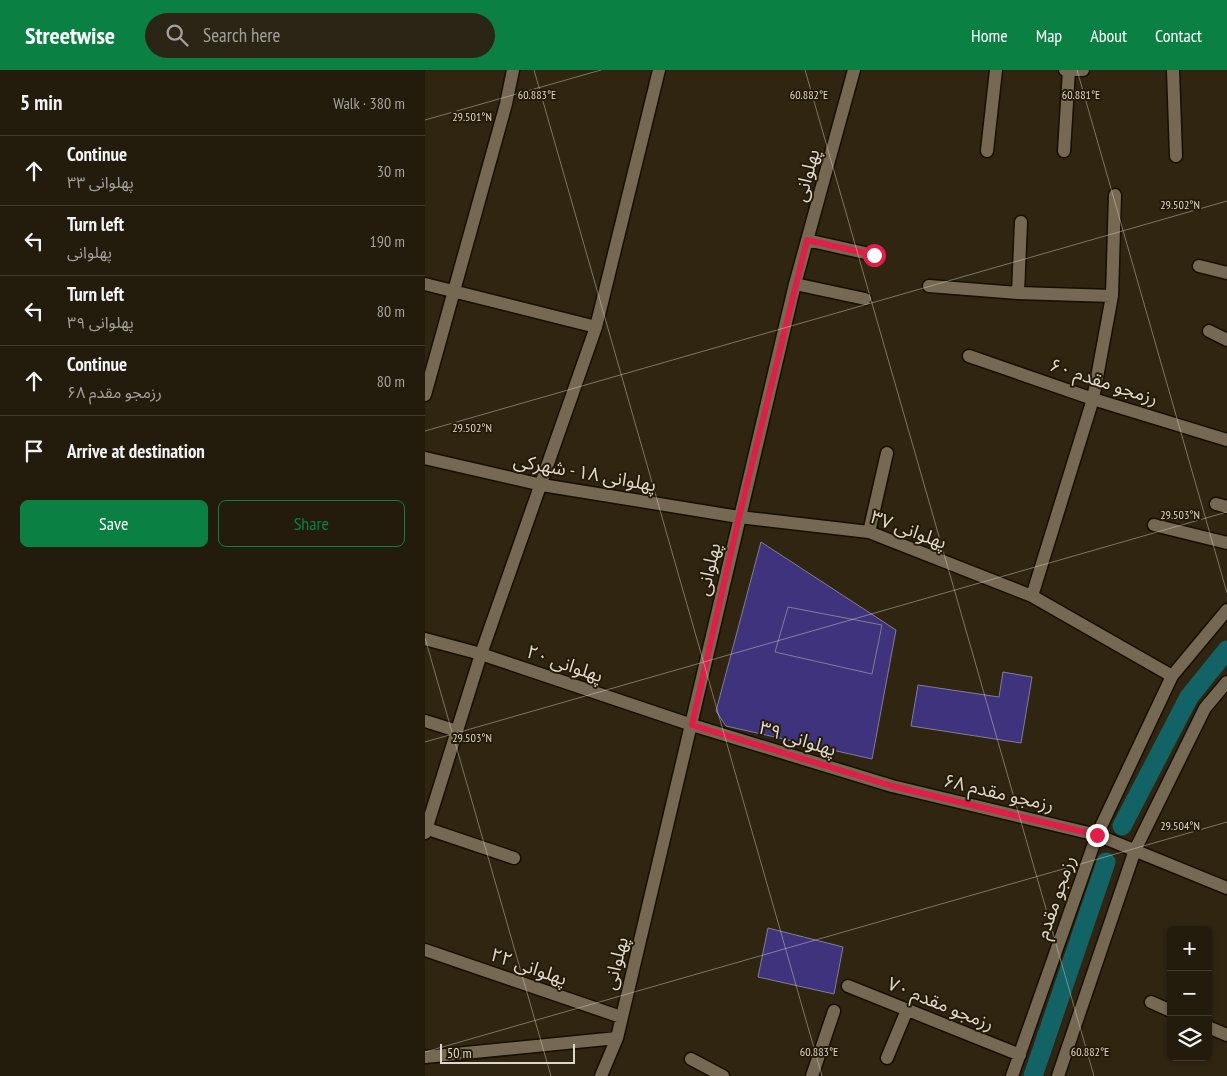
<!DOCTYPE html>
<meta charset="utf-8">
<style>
:root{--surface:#231c0d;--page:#2b2516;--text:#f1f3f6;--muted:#a3a19d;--line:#403a2e;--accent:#0b8043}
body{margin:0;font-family:"PT Sans Narrow","Noto Sans Arabic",sans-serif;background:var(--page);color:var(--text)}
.controls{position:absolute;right:15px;bottom:15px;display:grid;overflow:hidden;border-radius:8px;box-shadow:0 1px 4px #0004}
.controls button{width:45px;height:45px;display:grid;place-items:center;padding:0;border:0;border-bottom:1px solid var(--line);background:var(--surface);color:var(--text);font:25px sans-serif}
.scale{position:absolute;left:15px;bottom:12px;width:135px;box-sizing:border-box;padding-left:5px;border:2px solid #ddd7cb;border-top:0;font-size:14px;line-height:18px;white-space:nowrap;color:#ddd7cb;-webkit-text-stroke:4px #251b08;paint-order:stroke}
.stop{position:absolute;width:15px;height:15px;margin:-11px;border:4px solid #e11d48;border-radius:50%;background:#fff}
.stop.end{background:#e11d48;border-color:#fff;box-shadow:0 1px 5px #0008}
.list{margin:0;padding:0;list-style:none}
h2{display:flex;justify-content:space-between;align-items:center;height:65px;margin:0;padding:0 20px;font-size:21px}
h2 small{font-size:16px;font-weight:400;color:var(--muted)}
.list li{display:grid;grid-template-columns:32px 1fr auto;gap:15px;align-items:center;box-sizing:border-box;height:70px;padding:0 20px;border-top:1px solid var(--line)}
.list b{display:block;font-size:19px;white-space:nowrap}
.list p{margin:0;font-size:16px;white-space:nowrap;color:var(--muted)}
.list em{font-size:16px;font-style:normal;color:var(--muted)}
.actions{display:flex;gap:10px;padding:15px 20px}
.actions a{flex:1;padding:11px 0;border:1px solid var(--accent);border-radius:8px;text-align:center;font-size:18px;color:var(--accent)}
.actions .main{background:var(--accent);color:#fff}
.icon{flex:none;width:28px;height:28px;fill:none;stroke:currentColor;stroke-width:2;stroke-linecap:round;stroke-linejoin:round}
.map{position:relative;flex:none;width:802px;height:1006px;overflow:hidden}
header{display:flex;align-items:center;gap:30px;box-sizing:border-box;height:70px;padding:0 25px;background:var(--accent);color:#fff}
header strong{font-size:24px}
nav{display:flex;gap:28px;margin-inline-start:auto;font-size:18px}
.search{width:350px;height:45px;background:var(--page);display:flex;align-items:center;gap:12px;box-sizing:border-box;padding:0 18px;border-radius:28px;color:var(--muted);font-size:19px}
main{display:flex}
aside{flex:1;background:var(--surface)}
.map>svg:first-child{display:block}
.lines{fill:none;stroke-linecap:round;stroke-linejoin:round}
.canal{stroke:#126365;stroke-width:19}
.building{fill:#3f337d;stroke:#7f7e96}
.minor-casing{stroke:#170e00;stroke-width:15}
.minor{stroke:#756953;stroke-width:12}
.route{stroke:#e11d48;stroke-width:6}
.ticks{fill:none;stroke:#ddd7cb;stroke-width:1;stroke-opacity:0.45}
.labels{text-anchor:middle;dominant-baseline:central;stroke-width:4;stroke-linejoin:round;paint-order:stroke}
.street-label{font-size:19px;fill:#ddd7cb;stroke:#251b08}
.ticks-label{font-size:12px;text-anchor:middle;fill:#ddd7cb;stroke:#251b08;stroke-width:4;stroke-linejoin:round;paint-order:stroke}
</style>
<header>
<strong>Streetwise</strong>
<div class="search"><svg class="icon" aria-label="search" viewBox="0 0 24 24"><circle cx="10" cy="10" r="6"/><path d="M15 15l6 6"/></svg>Search here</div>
<nav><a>Home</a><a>Map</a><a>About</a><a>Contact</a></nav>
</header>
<main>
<aside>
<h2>5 min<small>Walk · 380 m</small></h2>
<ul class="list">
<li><svg class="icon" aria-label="ahead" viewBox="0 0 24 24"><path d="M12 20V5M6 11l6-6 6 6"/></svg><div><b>Continue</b><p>پهلوانی ۳۳</p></div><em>30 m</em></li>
<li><svg class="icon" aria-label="left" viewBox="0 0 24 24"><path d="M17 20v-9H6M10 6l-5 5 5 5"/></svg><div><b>Turn left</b><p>پهلوانی</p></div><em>190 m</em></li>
<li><svg class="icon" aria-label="left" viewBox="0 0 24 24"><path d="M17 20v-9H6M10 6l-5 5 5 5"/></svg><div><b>Turn left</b><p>پهلوانی ۳۹</p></div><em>80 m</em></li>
<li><svg class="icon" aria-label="ahead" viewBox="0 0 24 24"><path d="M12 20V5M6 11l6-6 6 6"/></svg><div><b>Continue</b><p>رزمجو مقدم ۶۸</p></div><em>80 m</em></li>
<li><svg class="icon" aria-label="arrive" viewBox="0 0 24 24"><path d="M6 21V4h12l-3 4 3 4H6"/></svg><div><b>Arrive at destination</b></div></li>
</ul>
<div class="actions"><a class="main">Save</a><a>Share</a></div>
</aside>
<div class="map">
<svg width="802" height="1006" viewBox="0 0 802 1006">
<rect width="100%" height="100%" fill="#2f2511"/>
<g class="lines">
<path class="canal" d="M697 756 764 627 802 580
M608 1006 681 792"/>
</g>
<path class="building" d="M336 472 471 560 447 689 301 656 291 641Z
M363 537 457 555 447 604 350 582Z
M578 602 607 607 596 673 486 656 493 615 574 627Z
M343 858 418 877 409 924 333 907Z"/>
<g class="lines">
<defs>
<path id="minor" d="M640 0H658
M748 0 751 86
M562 81 571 0
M639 81 644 0
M382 170 449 185
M774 196 802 203
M0 214 171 257
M370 214 440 229
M504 216 593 223 687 226
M593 223 596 152
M784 261 802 270
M544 286 668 329 802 370
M0 325 81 34 88 0
M0 388 117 415 314 447 444 462 607 526 747 606
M791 434 802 437
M729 455 802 473
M444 462 462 383
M607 526 668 329 687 226 690 125
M0 569 56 584 267 655 467 716 672 765 802 818
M0 651 32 661
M0 758 89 788
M0 763 56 584 171 257 234 0
M0 880 196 947
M423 916 595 985
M726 932 746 941
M783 957 802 965
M0 987 192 968
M462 988 482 940
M266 989 298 1006
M176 1006 192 968 370 214 429 0
M387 1006 409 941
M587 1006 672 765 747 606 802 540
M633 1006 710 780 780 638 802 612"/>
</defs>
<use href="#minor" class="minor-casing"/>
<use href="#minor" class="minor"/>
</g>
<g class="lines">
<path class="route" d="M449 185 382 170 314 447 267 655 467 716 672 765"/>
</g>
<path class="ticks" d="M109 0 397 1006M380 0 669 1006M652 0 802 523M0 50 176 0M0 361 802 131M0 568 126 1006M0 672 802 442M0 982 802 752"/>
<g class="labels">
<g class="street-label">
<text transform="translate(381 105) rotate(-75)">پهلوانی</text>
<text transform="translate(679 311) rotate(18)">رزمجو مقدم ۶۰</text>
<text transform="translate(160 402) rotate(10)">پهلوانی ۱۸ - شهرکی</text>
<text transform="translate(484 459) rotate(20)">پهلوانی ۳۷</text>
<text transform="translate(283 499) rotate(-77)">پهلوانی</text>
<text transform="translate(140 593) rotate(19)">پهلوانی ۲۰</text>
<text transform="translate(373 668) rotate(17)">پهلوانی ۳۹</text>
<text transform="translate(574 722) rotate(13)">رزمجو مقدم ۶۸</text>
<text transform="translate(630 827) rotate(-71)">رزمجو مقدم</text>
<text transform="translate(190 893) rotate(-76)">پهلوانی</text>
<text transform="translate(104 896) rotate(19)">پهلوانی ۲۲</text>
<text transform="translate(516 933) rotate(22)">رزمجو مقدم ۷۰</text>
</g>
</g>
<g class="ticks-label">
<text x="112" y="29">60.883°E</text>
<text x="384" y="29">60.882°E</text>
<text x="656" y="29">60.881°E</text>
<text x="47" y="51">29.501°N</text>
<text x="755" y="139">29.502°N</text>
<text x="47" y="362">29.502°N</text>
<text x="755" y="449">29.503°N</text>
<text x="47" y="672">29.503°N</text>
<text x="755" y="760">29.504°N</text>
<text x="394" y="986">60.883°E</text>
<text x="665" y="986">60.882°E</text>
</g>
</svg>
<div class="controls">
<button>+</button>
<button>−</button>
<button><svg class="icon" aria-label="layers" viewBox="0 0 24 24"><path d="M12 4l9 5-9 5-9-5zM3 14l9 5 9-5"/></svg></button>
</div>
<div class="scale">50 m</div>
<div class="stop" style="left:449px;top:185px"></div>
<div class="stop end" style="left:672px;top:765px"></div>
</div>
</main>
